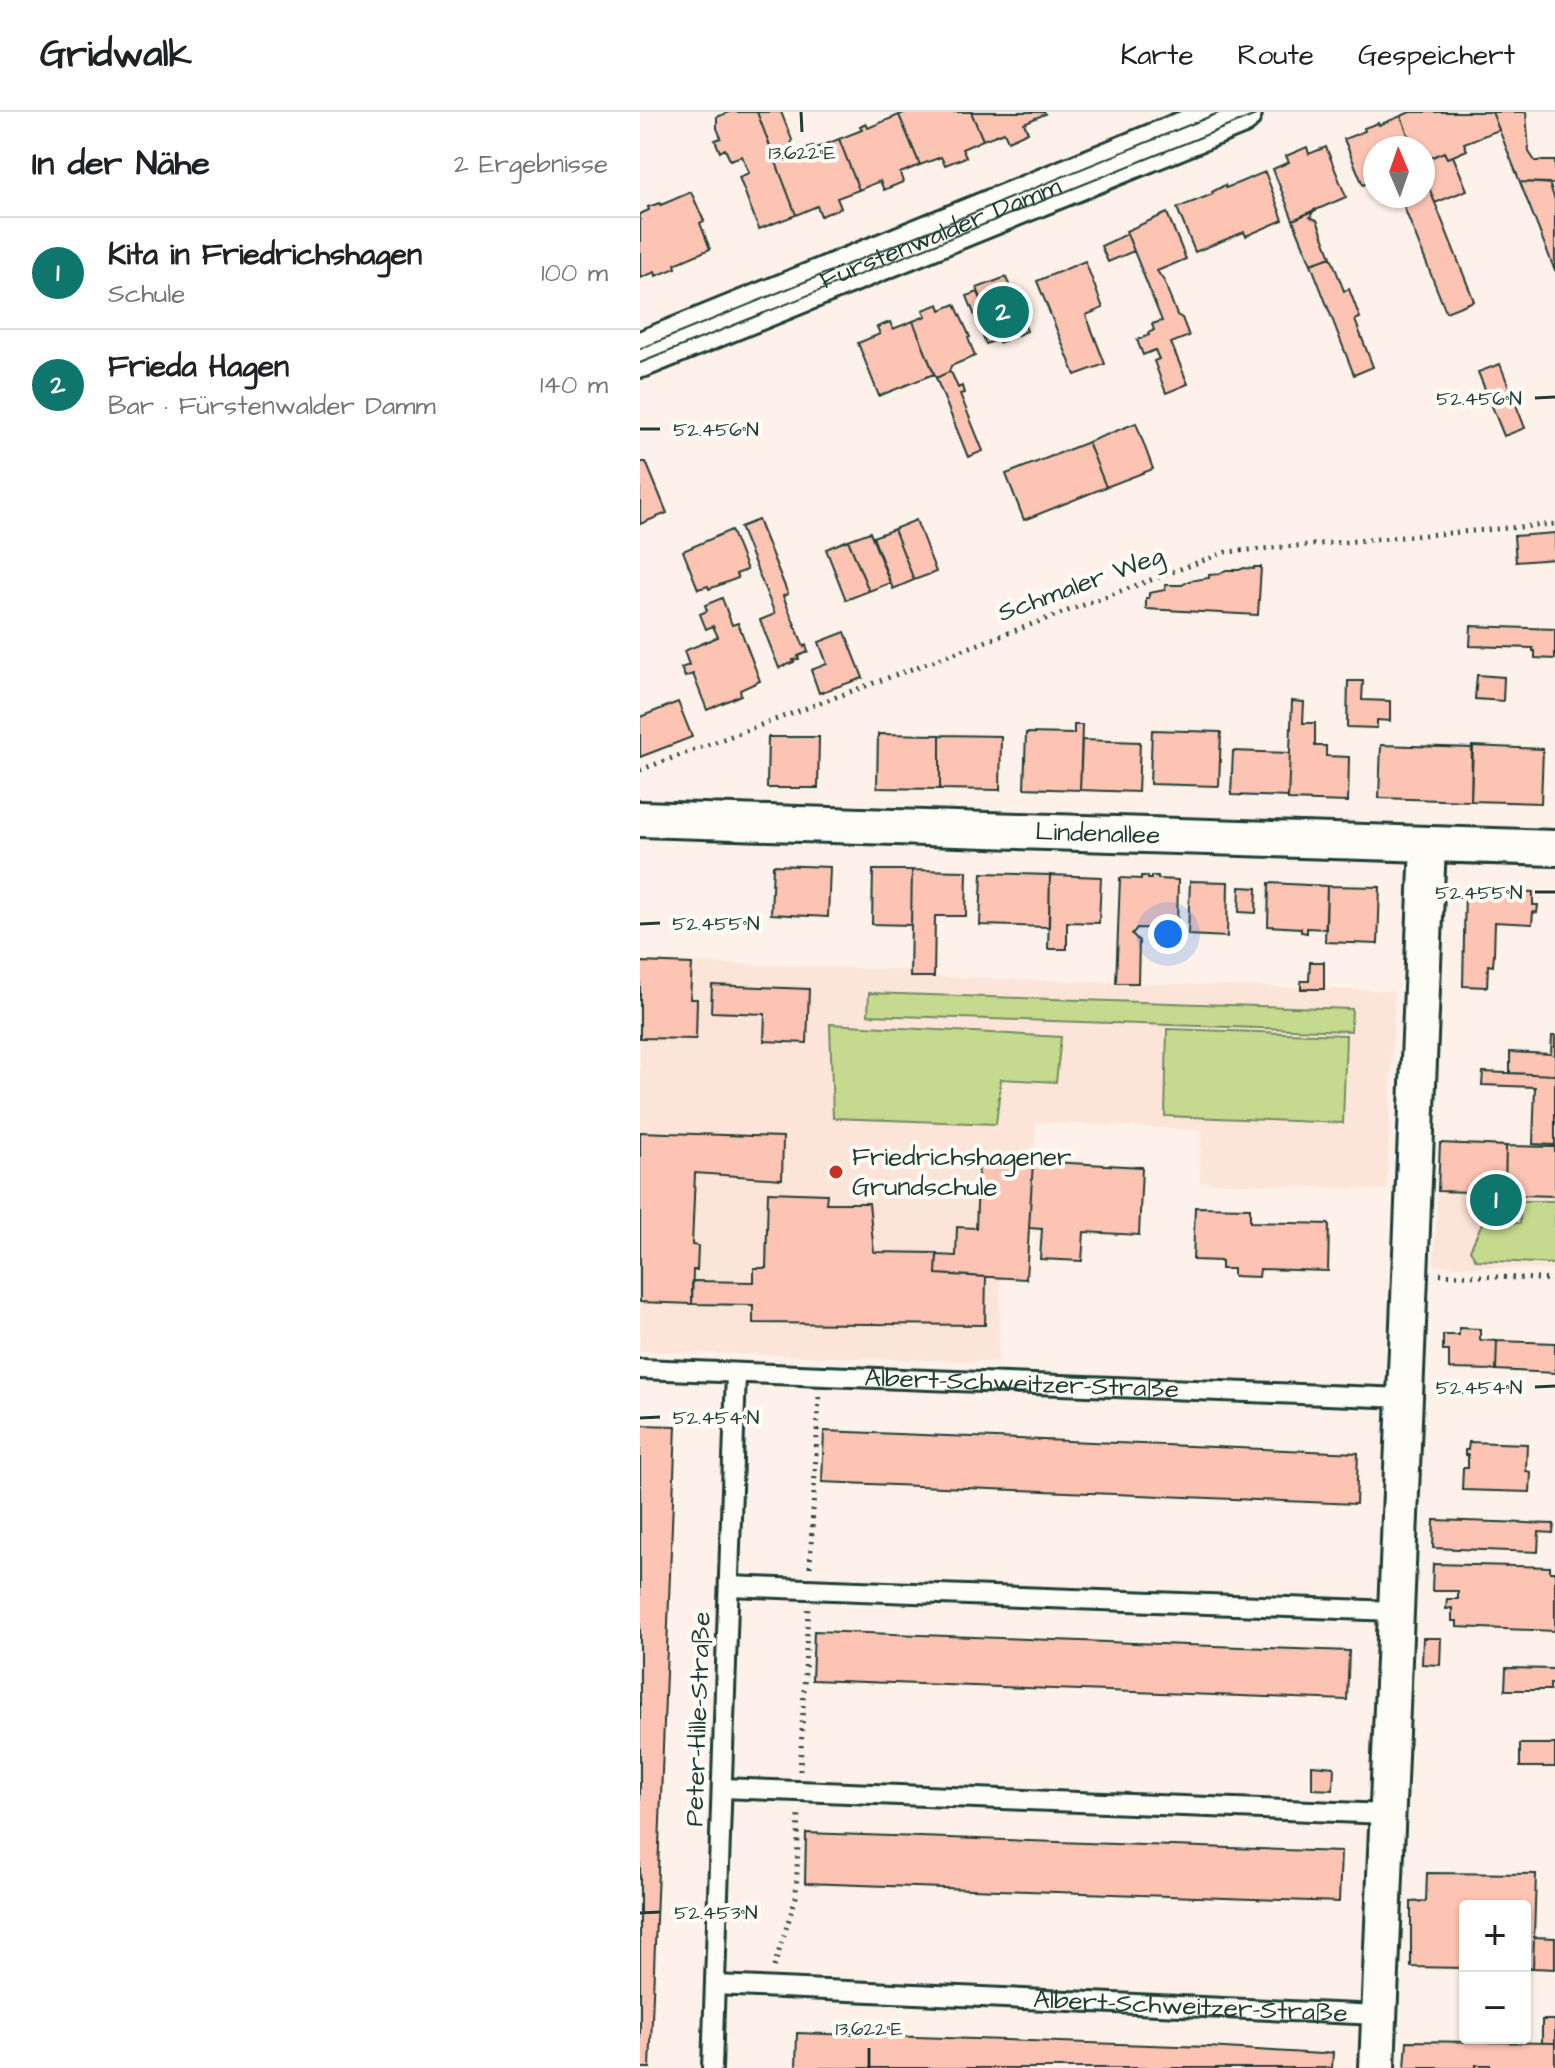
<!DOCTYPE html>
<html lang="de">
<meta charset="utf-8">
<style>
:root{--surface:#fff;--page:#f6f6f6;--text:#202124;--muted:#757577;--line:#e0e0e0;--accent:#0f766e}
body{margin:0;font-family:"Architects Daughter",sans-serif;background:var(--page);color:var(--text)}
.controls{position:absolute;right:24px;bottom:24px;display:grid;overflow:hidden;border-radius:8px;box-shadow:0 2px 6px #0004}
.controls button{width:72px;height:72px;display:grid;place-items:center;padding:0;border:0;border-bottom:2px solid var(--line);background:var(--surface);color:var(--text);font:40px sans-serif}
.compass{position:absolute;left:723px;top:24px;width:72px;height:72px;border-radius:50%;background:var(--surface);box-shadow:0 2px 6px #0004;rotate:358deg}
.you{position:absolute;left:528px;top:822px;width:28px;height:28px;margin:-20px;border:6px solid #fff;border-radius:50%;background:#1a73e8;box-shadow:0 0 0 12px #1a73e833}
.badge{display:grid;place-items:center;width:52px;height:52px;border-radius:50%;background:var(--accent);color:#fff;font-size:26px;font-weight:700}
.pin{position:absolute;translate:-50% -50%;border:4px solid #fff;box-shadow:0 2px 8px #0006}
.list{margin:0;padding:0;list-style:none}
h2{display:flex;justify-content:space-between;align-items:center;height:104px;margin:0;padding:0 32px;font-size:34px}
h2 small{font-size:26px;font-weight:400;color:var(--muted)}
.list li{display:grid;grid-template-columns:52px 1fr auto;gap:24px;align-items:center;box-sizing:border-box;height:112px;padding:0 32px;border-top:2px solid var(--line)}
.list b{display:block;font-size:30px;white-space:nowrap}
.list p{margin:0;font-size:26px;white-space:nowrap;color:var(--muted)}
.list em{font-size:26px;font-style:normal;color:var(--muted)}
.map{position:relative;flex:none;width:915px;height:1956px;overflow:hidden}
header{display:flex;align-items:center;gap:48px;box-sizing:border-box;height:112px;padding:0 40px;background:var(--surface);border-bottom:2px solid var(--line)}
header strong{font-size:38px}
nav{display:flex;gap:44px;margin-inline-start:auto;font-size:28px}
main{display:flex}
aside{flex:1;background:var(--surface)}
.map>svg:first-child{display:block}
.built{fill:#fde4d9}
.green{fill:#c6da8f;stroke:#728c62;stroke-width:2}
.building{fill:#fdc4b3;stroke:#1f3d34;stroke-width:2}
.lines{fill:none;stroke-linecap:round;stroke-linejoin:round}
.lane-casing{stroke:#1f3d34;stroke-width:24}
.street-casing{stroke:#1f3d34;stroke-width:40}
.secondary-casing{stroke:#1f3d34;stroke-width:50}
.path{stroke:#1f3d34;stroke-width:5;stroke-dasharray:2 6;stroke-linecap:butt}
.lane{stroke:#fdfcf7;stroke-width:18}
.street{stroke:#fdfcf7;stroke-width:34}
.secondary{stroke:#fdfcf7;stroke-width:44}
.tram{stroke:#1f3d34;stroke-width:2}
.ticks{fill:none;stroke:#1f3d34;stroke-width:3}
.poi-dot{fill:#c8321e;stroke:#fdfcf7;stroke-width:3}
.labels{text-anchor:middle;dominant-baseline:central;stroke-width:8;stroke-linejoin:round;paint-order:stroke}
.street-label{font-size:26px;fill:#1f3d34;stroke:#fdfcf7}
.poi-label{font-size:26px;fill:#1f3d34;stroke:#fdfcf7;text-anchor:start}
.ticks-label{font-size:20px;text-anchor:middle;fill:#1f3d34;stroke:#fdfcf7;stroke-width:8;stroke-linejoin:round;paint-order:stroke}
</style>
<header>
<strong>Gridwalk</strong>
<nav><a>Karte</a><a>Route</a><a>Gespeichert</a></nav>
</header>
<main>
<aside>
<h2>In der Nähe<small>2 Ergebnisse</small></h2>
<ul class="list">
<li><span class="badge">1</span><div><b>Kita in Friedrichshagen</b><p>Schule</p></div><em>100 m</em></li>
<li><span class="badge">2</span><div><b>Frieda Hagen</b><p>Bar · Fürstenwalder Damm</p></div><em>140 m</em></li>
</ul>
</aside>
<div class="map">
<svg width="915" height="1956" viewBox="0 0 915 1956">
<rect width="100%" height="100%" fill="#fdf1e9"/>
<filter id="ink" filterUnits="userSpaceOnUse"><feTurbulence type="fractalNoise" baseFrequency=".0125" numOctaves="2"/><feDisplacementMap in="SourceGraphic" scale="16" xChannelSelector="R" yChannelSelector="G"/><feConvolveMatrix kernelMatrix="1 2 1 2 8 2 1 2 1" color-interpolation-filters="sRGB"/></filter>
<g filter="url(#ink)">
<path class="built" d="M0 849 270 858 271 864 754 879 747 1078 559 1070 562 1018 396 1010 386 1167 361 1166 358 1250 0 1239Z
M800 1030 915 1034V1158L794 1153Z"/>
<path class="green" d="M229 881 712 897 711 919 228 903Z
M190 912 421 925 416 970 361 967 356 1012 193 1006Z
M527 917 706 923 703 1011 525 1004Z
M881 1089H915V1152L836 1148 830 1138 842 1111H880Z"/>
<path class="building" d="M89 0H117L156 103 119 117 99 65 109 61 102 44 90 48 85 37 80 40 75 28 81 26 77 16V5Z
M117 0H141L152 28 150 40 151 41 153 37 159 41 157 45 168 40 167 37 173 34 174 37 199 27 219 78 197 86 201 96 181 104 177 94 156 103Z
M266 0H331L343 28 322 37 326 45 305 53 301 45 280 53 259 3Z
M331 0H404L405 2 384 11 388 20 368 29 364 20 343 28Z
M770 0H852L859 18 824 31 827 38 813 44 807 46 804 40 783 49V36H773L761 4Z
M852 0H886L889 40 895 49H915V72L880 70Z
M259 3 280 53 260 61 263 70 244 78 240 69 219 78 199 27 222 18 220 14 226 11 228 16Z
M761 4 773 36H735V68L723 73 704 27 725 19 724 16 738 11 739 13Z
M667 35 669 42 686 35 706 85 653 108 633 57 649 50 646 44Z
M804 40 807 46 813 44 827 78 795 91 783 60V49Z
M625 60 643 108 606 124 604 120 555 140 537 96 573 82 572 80 585 73 586 76Z
M880 70 909 71 915 88V159Z
M788 73 834 189 806 200 760 85 783 84V75Z
M51 80 64 109 60 111 70 137 35 152 36 156 16 164 15 160 0 166V102L9 98 8 95 20 91 21 93Z
M674 98 670 105 677 108 691 145 671 152 653 108Z
M527 101 546 147 517 159 524 169 537 203 542 206 549 224 531 231 548 272 526 281 514 249 519 247 515 238 503 243 497 228 509 223 508 221 514 218 512 212 522 209 486 119Z
M487 122 494 139 468 150 461 134Z
M691 145 704 179 709 177 720 206 715 208 733 255 714 263 671 152Z
M445 149 463 196 446 203 465 252 435 263 397 169Z
M366 165 387 219 359 231 337 176Z
M338 180 357 228 346 232 327 184Z
M299 192 301 198 315 192 330 225 328 226 335 244 311 254 309 260 296 266 273 209 286 204 283 198Z
M273 209 294 262 239 284 218 231 240 222 237 215 250 210 253 217Z
M860 252 885 316 864 324 838 260Z
M309 260 312 262 318 276 322 274 324 281 320 282 343 339 328 345 296 266Z
M496 311 513 357 466 375 448 330Z
M448 330 466 375 384 408 366 362Z
M0 350H6L27 401 0 412Z
M118 408 148 482 143 484 164 535 166 533 168 540 158 544 159 547 153 548 154 550 139 556 120 508 135 502 100 415Z
M276 408 296 460 274 468 254 417Z
M254 417 274 468 253 477 233 425Z
M91 418 107 458 96 462 98 466 69 477 68 474 58 477 43 439Z
M230 420 250 471 229 479 208 428Z
M915 421V447L876 450 874 424Z
M208 428 229 479 206 488 186 437Z
M614 455H621L618 503 506 497V486H509V481L525 478V473H542L549 469 569 466V463L579 462 586 458H599L604 456 614 457Z
M82 486 92 513 98 511 120 569 100 578 101 583 67 598 53 562 45 565 41 556 49 553 44 539 78 525 73 514 66 517 60 502 67 499 65 493Z
M831 514 915 517V547L895 546V539H893V536L830 534Z
M205 520 223 566 179 581 171 558 187 552 179 530Z
M837 563 864 565 863 589 835 587Z
M708 569H723L722 588 750 589V609L737 608V616L707 615Z
M652 589 664 590 663 611H675V634H686V644L709 645 708 690 648 688Z
M38 590 52 625 0 645V605Z
M434 613H442L440 678 384 676 386 621 434 622Z
M512 618 581 620 579 674 510 672Z
M238 622 300 623V677L237 676Z
M300 623 361 624 360 678 300 677Z
M128 625H179L178 676H127Z
M442 628 500 630 498 680 440 678Z
M741 633 833 636 831 689 739 686Z
M832 634 903 637 901 691 831 689Z
M593 639 650 641 648 685 591 683Z
M133 753 190 755 188 805 131 802Z
M233 758H272L271 813 232 812Z
M272 758 327 759 326 804H295L294 865H270Z
M342 761 410 763 409 815 340 813Z
M410 763 461 765 459 811 427 810V837H408Z
M501 764H508V767H511V764H518V767L538 768 537 817 497 816 492 822 499 829 498 871H476L480 766 501 767Z
M550 769 588 770 587 825 548 823Z
M629 771 687 774 686 817 667 816V821L661 820V816L628 814Z
M687 774 740 775 738 832 685 830Z
M600 775 617 776 616 801 599 800Z
M825 777 893 780V793H898L897 801 893 800 892 812 855 810 854 841 853 854 848 853 847 875 823 874Z
M0 850 52 852 50 887H57L56 927 0 926Z
M670 850H684V877H661V869H669Z
M72 873 169 877 167 931 124 929 125 902 71 900Z
M912 924H915V963L870 961V940L911 942Z
M843 960 915 963V1033L893 1032 895 975 842 973Z
M0 1020 143 1025 142 1067 55 1061 52 1133 58 1134 57 1158H53L52 1192 0 1190Z
M800 1031 866 1034 865 1081 798 1079Z
M866 1034 915 1035V1084L880 1083V1077L865 1076Z
M339 1047 393 1049 386 1167 296 1162 297 1143 316 1144 317 1115 336 1116Z
M393 1049 502 1055 499 1123 444 1120 442 1149 400 1147 402 1117 389 1116Z
M128 1080 187 1082 186 1091H229L234 1140 297 1141 296 1162 346 1165 345 1213 113 1211V1193L52 1192V1169L114 1170V1156H126Z
M555 1095 610 1096V1110L689 1112 688 1159 620 1157 619 1165 593 1164V1157H581V1149L553 1148Z
M819 1216 840 1217V1228L857 1229 856 1258 809 1257V1239H803V1223H819Z
M857 1229 915 1231V1261L856 1258Z
M0 1313 36 1314 10 1956H0Z
M184 1319 718 1341 716 1392 182 1370Z
M829 1330 887 1332 886 1359 891 1360 890 1380 822 1378 823 1356H828V1343H825V1338H828Z
M794 1408 914 1412 913 1421 899 1420 898 1440 793 1436Z
M793 1452 910 1455V1460H915V1519L817 1515V1509H812V1496L806 1497 807 1487H818V1479H792Z
M174 1519 709 1539 707 1588 172 1568Z
M783 1526H801L800 1553 782 1552Z
M866 1556 915 1557V1572H910V1578H865Z
M880 1632H915V1655H880Z
M672 1653 694 1655 693 1678 672 1677Z
M166 1721 701 1740 699 1790 165 1771Z
M787 1761 896 1762 893 1856H885V1794H825V1856L771 1855V1790L786 1789Z
M894 1825 915 1826V1857L893 1856Z
M902 1908H915V1931H902Z
M157 1921 568 1935 681 1942 693 1940 692 1956H156Z
M767 1929 915 1931V1956H850V1953H836V1956H765Z"/>
<g class="lines">
<defs>
<g id="lane">
<path id="s1" d="M0 1257 765 1286"/>
<path d="M89 1474 755 1499"/>
<path d="M82 1676 747 1702"/>
<path id="s2" d="M75 1873 739 1903"/>
<path d="M72 1956 96 1261"/>
</g>
<g id="street">
<path id="s3" d="M0 707 915 736"/>
<path d="M737 1956 788 732"/>
</g>
<g id="secondary">
<path id="s4" d="M0 243 599 0"/>
</g>
</defs>
<use href="#lane" class="lane-casing"/>
<use href="#street" class="street-casing"/>
<use href="#secondary" class="secondary-casing"/>
<path class="path" d="M0 658 586 440 915 412
M800 1162 915 1168
M170 1455 179 1285
M160 1659 168 1497
M134 1855 156 1785 159 1701"/>
<use href="#lane" class="lane"/>
<use href="#street" class="street"/>
<use href="#secondary" class="secondary"/>
<path class="tram" d="M0 237 581 0
M0 251 623 0"/>
</g>
</g>
<path class="ticks" d="M161 0 162 20M895 286 915 285M0 317H20M895 780H915M0 812 20 811M895 1275 915 1274M0 1306 20 1305M0 1801 20 1800M229 1936V1956"/>
<circle class="poi-dot" cx="196" cy="1060" r="8"/>
<g class="labels">
<g class="street-label">
<text stroke="none"><textPath href="#s4" startOffset="324">Fürstenwalder Damm</textPath></text>
<text transform="translate(441 472) rotate(-20)">Schmaler Weg</text>
<text stroke="none"><textPath href="#s3" startOffset="458">Lindenallee</textPath></text>
<text stroke="none"><textPath href="#s1" startOffset="382">Albert-Schweitzer-Straße</textPath></text>
<text transform="translate(58 1607) rotate(-88)">Peter-Hille-Straße</text>
<text stroke="none"><textPath href="#s2" startOffset="476">Albert-Schweitzer-Straße</textPath></text>
</g>
<g class="poi-label">
<text x="212" y="1045">Friedrichshagener<tspan x="212" dy="30">Grundschule</tspan></text>
</g>
</g>
<g class="ticks-label">
<text x="162" y="47">13.622°E</text>
<text x="839" y="293">52.456°N</text>
<text x="76" y="324">52.456°N</text>
<text x="839" y="787">52.455°N</text>
<text x="76" y="818">52.455°N</text>
<text x="839" y="1282">52.454°N</text>
<text x="76" y="1312">52.454°N</text>
<text x="76" y="1807">52.453°N</text>
<text x="229" y="1923">13.622°E</text>
</g>
</svg>
<div class="controls">
<button>+</button>
<button>−</button>
</div>
<svg class="compass" viewBox="-18 -18 36 36"><path d="M0-13l5 13h-10z" fill="#e53935"/><path d="M0 13l5-13h-10z" fill="#757577"/></svg>
<div class="you"></div>
<div class="pin badge" style="left:856px;top:1088px">1</div>
<div class="pin badge" style="left:363px;top:200px">2</div>
</div>
</main>
